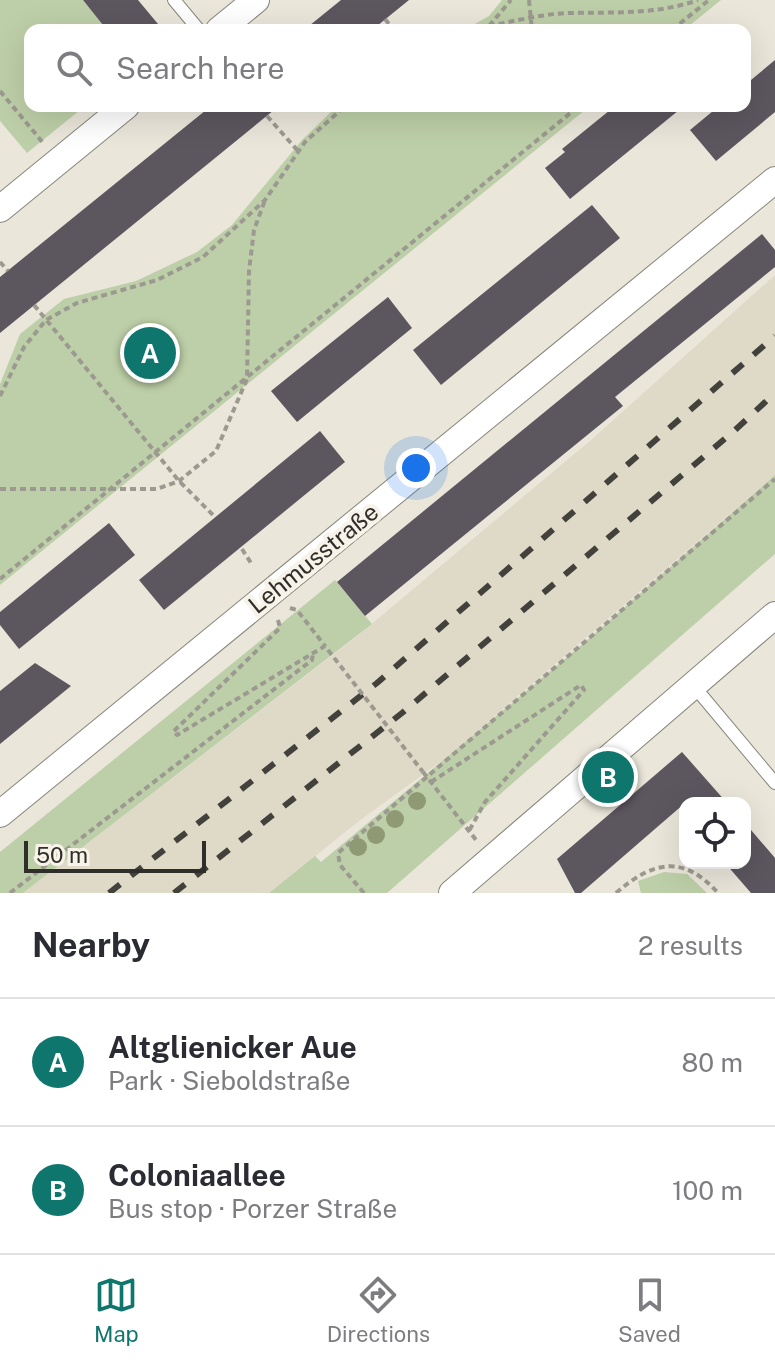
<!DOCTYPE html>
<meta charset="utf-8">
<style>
:root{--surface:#fff;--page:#f2f2f3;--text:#2b2b33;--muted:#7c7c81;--line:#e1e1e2;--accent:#0f766e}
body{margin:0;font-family:"Public Sans",sans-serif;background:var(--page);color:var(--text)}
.controls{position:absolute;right:24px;bottom:24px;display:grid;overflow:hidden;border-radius:16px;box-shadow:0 8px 32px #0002}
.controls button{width:72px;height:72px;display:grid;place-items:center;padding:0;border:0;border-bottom:2px solid var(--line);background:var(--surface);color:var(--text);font:40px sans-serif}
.scale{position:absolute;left:24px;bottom:20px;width:182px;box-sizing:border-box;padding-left:8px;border:4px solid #302e2a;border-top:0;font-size:22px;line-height:28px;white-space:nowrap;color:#302e2a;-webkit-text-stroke:6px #f7f3e8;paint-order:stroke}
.you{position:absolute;left:416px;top:468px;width:28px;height:28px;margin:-20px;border:6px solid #fff;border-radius:50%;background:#1a73e8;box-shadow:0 0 0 12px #1a73e833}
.badge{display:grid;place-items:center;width:52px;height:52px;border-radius:50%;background:var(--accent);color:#fff;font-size:26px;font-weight:700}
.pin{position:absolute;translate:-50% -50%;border:4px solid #fff;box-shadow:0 2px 8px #0006}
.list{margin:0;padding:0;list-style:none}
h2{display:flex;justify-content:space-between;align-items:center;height:104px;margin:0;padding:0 32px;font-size:34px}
h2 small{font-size:26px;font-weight:400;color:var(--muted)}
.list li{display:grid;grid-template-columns:52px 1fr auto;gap:24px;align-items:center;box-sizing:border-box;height:128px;padding:0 32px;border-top:2px solid var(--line)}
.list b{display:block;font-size:30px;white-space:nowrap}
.list p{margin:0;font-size:26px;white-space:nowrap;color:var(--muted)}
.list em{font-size:26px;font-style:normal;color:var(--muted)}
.icon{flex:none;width:44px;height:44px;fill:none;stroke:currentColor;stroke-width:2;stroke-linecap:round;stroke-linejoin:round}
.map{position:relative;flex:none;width:775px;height:893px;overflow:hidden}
.search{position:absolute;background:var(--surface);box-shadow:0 8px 32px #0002;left:24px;right:24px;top:24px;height:88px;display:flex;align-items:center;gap:20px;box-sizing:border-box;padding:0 28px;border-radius:16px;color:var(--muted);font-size:30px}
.sheet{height:360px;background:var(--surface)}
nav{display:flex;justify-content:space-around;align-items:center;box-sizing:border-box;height:112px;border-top:2px solid var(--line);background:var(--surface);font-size:22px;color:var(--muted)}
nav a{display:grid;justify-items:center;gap:4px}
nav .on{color:var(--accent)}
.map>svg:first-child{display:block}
.built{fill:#dfdac7}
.green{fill:#bdcfa8}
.building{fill:#5c565f}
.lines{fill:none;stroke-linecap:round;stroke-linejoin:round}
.service-casing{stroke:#88857a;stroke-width:14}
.minor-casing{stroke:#88857a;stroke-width:28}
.path{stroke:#9c9990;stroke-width:4;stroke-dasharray:6 4;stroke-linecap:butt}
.service{stroke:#fff;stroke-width:12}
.minor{stroke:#fff;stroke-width:26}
.rail{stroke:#43413c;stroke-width:6;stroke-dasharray:14 14;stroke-linecap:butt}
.path-bridge{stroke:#9c9990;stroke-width:4;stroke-dasharray:6 4;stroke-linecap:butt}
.tree{fill:#8f9a74}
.labels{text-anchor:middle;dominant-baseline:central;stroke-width:8;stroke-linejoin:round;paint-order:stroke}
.street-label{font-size:24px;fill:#302e2a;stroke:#f7f3e8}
</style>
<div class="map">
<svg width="775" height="893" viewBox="0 0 775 893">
<rect width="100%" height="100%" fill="#eae6da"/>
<path class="built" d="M775 275V475L447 757 359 821 269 893H23L356 637 591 440Z"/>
<path class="green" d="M0 0H83L108 30H30V106H85L27 153 0 121Z
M502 0H721L684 30H464L489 16Z
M337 106H590L0 585V384L20 334 64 299 136 281 197 252 232 225 302 140Z
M775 475V554L387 893H269L315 856 321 862 585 642Z
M335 580 372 624 23 893H0V852Z
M664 872 687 874 707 893H641L638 881Z"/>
<path class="building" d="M83 0H138L163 30H107Z
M341 0H409L372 30H304Z
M775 60V112L716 161 690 130 719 106H745V85Z
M211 106H279L0 333V277Z
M615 106H684L570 199 545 168 565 152 562 149Z
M592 205 620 238 441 385 413 350Z
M762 234 775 250V267L615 397 623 406 365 616 337 582Z
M388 297 412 328 297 422 271 391Z
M320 431 345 462 164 610 139 580Z
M109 523 135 555 19 649 0 625V612Z
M35 663 71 686 0 744V691Z
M682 752 727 803H685L581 893H575L557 859Z
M745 823 775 858V893H751L725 863H745Z"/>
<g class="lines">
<defs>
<path id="service" d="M174 0 199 30
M693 685 775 783"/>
<path id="minor" d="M219 30 256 0
M0 209 126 106
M0 814 775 180
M452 893 775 615"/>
</defs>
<use href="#service" class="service-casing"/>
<use href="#minor" class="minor-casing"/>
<path class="path" d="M529 0 532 30
M385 19 394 30
M489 26C515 21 542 14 569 13 613 12 656 15 698 0
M480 30 489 26 511 0
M672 30 709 0
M0 91 44 144
M267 116 298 151
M0 262 8 271
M34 305 179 481 215 517
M0 396 24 347 46 320 77 303 157 280 203 257 265 200 305 142 345 106
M0 489H157L179 481 216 451 247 379 249 271 254 230 265 200
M242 549 251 563
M0 579 579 106
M290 608 297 610 325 646
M278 620 280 628 173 732 177 735 325 646 328 650
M423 772 476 840
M431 782 581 685 584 690 485 802 469 831
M10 893 312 660 313 653
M364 893 340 865 338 853 775 479
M616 893C653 861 683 854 718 893"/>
<use href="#service" class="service"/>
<use href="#minor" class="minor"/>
<path class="rail" d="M109 893 377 683 775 336
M174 893 402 713 734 431 775 393"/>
<path class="path-bridge" d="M328 650 423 772"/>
</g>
<g class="tree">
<circle cx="417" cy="801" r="9"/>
<circle cx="395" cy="819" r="9"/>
<circle cx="376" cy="835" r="9"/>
<circle cx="358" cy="847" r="9"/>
</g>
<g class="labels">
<g class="street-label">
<text transform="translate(313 558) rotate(-39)">Lehmusstraße</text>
</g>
</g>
</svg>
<div class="controls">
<button><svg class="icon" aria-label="locate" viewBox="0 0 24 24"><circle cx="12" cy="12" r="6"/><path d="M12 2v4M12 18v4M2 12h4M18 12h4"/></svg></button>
</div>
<div class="scale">50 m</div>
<div class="you"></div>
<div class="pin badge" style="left:150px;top:353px">A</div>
<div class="pin badge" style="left:608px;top:777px">B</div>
<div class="search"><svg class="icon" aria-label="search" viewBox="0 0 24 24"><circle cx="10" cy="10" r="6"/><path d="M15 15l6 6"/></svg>Search here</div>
</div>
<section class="sheet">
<h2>Nearby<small>2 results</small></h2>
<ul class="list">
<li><span class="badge">A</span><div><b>Altglienicker Aue</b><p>Park · Sieboldstraße</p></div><em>80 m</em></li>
<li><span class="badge">B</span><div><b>Coloniaallee</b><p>Bus stop · Porzer Straße</p></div><em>100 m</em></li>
</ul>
</section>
<nav>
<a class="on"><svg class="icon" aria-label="map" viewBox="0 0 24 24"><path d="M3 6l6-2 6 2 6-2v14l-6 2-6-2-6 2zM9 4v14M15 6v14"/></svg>Map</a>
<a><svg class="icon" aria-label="directions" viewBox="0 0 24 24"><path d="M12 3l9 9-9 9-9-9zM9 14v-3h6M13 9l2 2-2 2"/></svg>Directions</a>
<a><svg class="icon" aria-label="saved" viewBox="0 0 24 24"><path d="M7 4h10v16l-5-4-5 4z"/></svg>Saved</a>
</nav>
